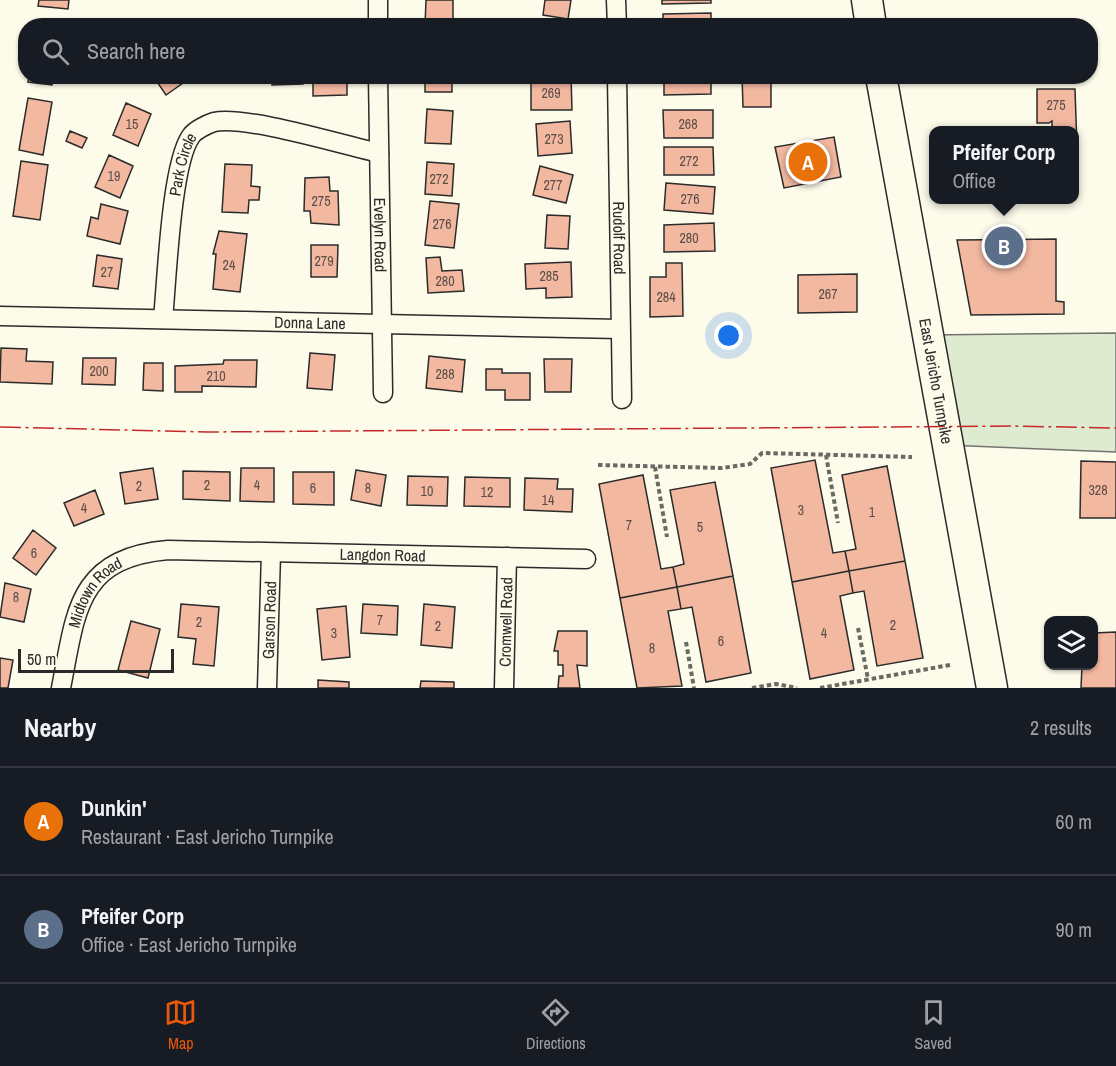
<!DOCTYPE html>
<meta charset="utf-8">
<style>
:root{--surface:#171b24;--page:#20242c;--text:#f1f3f6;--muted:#9ea1a6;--line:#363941;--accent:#ea580c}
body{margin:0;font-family:"Archivo Narrow",sans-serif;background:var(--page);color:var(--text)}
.controls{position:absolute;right:18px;bottom:18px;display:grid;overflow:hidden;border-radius:12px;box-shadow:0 2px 4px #0004}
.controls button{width:54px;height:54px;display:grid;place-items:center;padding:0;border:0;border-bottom:2px solid var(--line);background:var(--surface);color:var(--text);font:30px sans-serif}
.scale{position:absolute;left:18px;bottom:15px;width:156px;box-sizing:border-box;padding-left:6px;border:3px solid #2b2b2b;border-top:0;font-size:16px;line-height:21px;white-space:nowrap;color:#2b2b2b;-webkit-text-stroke:4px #fdfbea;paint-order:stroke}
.you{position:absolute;left:729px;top:336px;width:21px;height:21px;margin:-15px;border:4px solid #fff;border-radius:50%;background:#1a73e8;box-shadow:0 0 0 9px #1a73e833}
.badge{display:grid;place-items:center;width:39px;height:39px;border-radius:50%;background:var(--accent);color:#fff;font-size:20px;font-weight:700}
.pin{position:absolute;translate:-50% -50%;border:3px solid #fff;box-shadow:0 2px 6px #0006}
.popup{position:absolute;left:929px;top:126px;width:150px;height:78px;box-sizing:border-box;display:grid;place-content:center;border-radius:12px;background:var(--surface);filter:drop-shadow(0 2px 4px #0005);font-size:20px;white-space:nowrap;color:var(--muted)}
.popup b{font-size:22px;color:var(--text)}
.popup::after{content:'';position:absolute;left:50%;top:100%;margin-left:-12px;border:12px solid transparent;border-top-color:var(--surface)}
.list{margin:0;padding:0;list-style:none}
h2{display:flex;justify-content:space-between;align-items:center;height:78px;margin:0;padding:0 24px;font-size:26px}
h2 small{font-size:20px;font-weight:400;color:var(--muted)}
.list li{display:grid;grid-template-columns:39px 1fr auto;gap:18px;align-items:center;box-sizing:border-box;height:108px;padding:0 24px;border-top:2px solid var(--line)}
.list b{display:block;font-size:22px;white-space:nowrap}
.list p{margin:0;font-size:20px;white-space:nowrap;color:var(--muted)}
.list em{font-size:20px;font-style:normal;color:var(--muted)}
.icon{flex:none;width:33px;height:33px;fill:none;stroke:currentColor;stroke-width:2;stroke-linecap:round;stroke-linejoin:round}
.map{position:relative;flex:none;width:1116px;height:688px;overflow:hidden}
.search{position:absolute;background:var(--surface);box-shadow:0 2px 4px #0004;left:18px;right:18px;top:18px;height:66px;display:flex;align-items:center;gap:15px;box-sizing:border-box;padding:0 21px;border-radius:24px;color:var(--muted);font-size:22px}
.sheet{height:294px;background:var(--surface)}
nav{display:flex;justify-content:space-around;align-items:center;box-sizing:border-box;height:84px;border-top:2px solid var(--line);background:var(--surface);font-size:16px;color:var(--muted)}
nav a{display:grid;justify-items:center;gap:3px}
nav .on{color:var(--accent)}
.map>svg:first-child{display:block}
.green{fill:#deebd1;stroke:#74746e;stroke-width:1.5}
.building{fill:#f2b8a0;stroke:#2b2b2b;stroke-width:1.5}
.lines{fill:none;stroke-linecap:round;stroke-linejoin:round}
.minor-casing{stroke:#2b2b2b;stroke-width:21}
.primary-casing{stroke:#2b2b2b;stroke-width:33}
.path{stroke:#6a6964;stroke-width:4;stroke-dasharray:4.5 3;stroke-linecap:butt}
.minor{stroke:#fdfbea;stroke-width:18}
.primary{stroke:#fdfbea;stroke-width:30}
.power{stroke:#c62828;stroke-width:1.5;stroke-dasharray:21 4.5 3 4.5;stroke-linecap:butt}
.labels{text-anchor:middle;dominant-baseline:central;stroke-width:4.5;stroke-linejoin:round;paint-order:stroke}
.number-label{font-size:14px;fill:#5d4e48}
.street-label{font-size:16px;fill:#2b2b2b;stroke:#fdfbea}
</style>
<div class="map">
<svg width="1116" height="688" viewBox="0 0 1116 688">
<rect width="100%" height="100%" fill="#fdfbea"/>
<path class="green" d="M1116 333V452L946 445 927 335Z"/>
<path class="building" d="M39 0H69L68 9 38 6Z
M426 0H453V26H425Z
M545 0H571L568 19 543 15Z
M662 0H711V3L662 4Z
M711 13V26H663V14Z
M29 76H53L52 85 28 82Z
M153 76H193L166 95Z
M224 76H258V81L224 82Z
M272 76H303V84L272 85Z
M313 76H347V95L313 96Z
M425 76H452V92H425Z
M531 76H571L572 110H531Z
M664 76H711V94L664 95Z
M742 76H771V107H743Z
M1037 89H1075L1077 148H1074V130H1052V121L1049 123H1037Z
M28 98 52 102 43 155 19 150Z
M126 103 151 114 138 146 113 135Z
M427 109 453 111 451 144 425 143Z
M663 110H713V138H664Z
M570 121 572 153 538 156 536 124Z
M70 131 87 138 82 148 66 141Z
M834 137 841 177 784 188 775 147Z
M664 147H713L714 175H664Z
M109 155 133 166 120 198 95 187Z
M21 161 48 165 40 220 13 216Z
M427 162 454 164 452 196 425 194Z
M225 164 252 165 251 186 260 187 259 200H249L248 213 222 212Z
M540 166 573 175 566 203 533 195Z
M329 177 330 191H338L339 225 311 223 310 211H304L305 178Z
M666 183 715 187 713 214 664 210Z
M430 201 459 204 454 248 425 245Z
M101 204 128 211 120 244 87 236 91 217 98 219Z
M547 215 570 216 568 249 545 248Z
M714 223 715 251 664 252V225Z
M219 231 247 234 240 292 213 289 216 254H213Z
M1056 239V301L1064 302V314L971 315 957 240Z
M311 245H338L337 277H311Z
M97 255 122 259 118 289 93 286Z
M440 257 442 271 462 270 464 291 428 293 426 258Z
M571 262 572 297 546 298V288L526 289 525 264Z
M666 263H682L683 316 650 317V277H666Z
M857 274V312L798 313V275Z
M1 348 27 349 26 361 53 362 52 384 0 382Z
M310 353 335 355 332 390 307 388Z
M429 356 465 360 462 392 426 388Z
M83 358H116L115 385 82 384Z
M544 359H572L571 392H545Z
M224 360H257L256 387 202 386V392H175V366L223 364Z
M144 363H163V391L143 390Z
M486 369H502V373H530V400H505V390H486Z
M815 460 833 553 845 551 849 571 792 582 771 468Z
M1081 461 1116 462V518H1080Z
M887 466 905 561 849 571 845 551 856 549 842 475Z
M153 468 158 499 125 504 120 473Z
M241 468H274V502L240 501Z
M356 470 386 475 381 506 351 500Z
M183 471 230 472V501L183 499Z
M293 472H334V505L293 504Z
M643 475 661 569 673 567 677 587 620 598 599 484Z
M408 476 448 477 447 506 407 505Z
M465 477 510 478V507L464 506Z
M525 478 558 479 557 489H573L572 512 524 510Z
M715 482 733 576 677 587 673 567 684 564 670 490Z
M95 490 104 514 74 526 64 503Z
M33 530 56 548 36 575 13 558Z
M905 561 923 658 877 666 864 591 853 593 849 571Z
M849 571 853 593 840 596 854 670 810 679 792 582Z
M733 576 751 673 706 682 692 607 681 609 677 587Z
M5 583 31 589 24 622 0 617Z
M677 587 681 609 668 611 682 686 637 688 620 598Z
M181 604 219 607 214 666 193 664 196 639 178 637Z
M363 604 398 606 397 635 361 633Z
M424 604 455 607 452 648 421 645Z
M346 606 350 657 322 660 317 609Z
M131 621 160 629 148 678 118 670Z
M558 631H587V666L577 665 580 688H558L559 676H563V665H558V651H554Z
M1116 632V688H1081L1082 666H1094V633Z
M0 658 13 660 8 688H0Z
M318 680 349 682V688H318Z
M421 681 454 682V688H420Z"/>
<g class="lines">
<defs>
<g id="minor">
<path d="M378 0V26"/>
<path d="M616 0 617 26"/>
<path id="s1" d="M378 76 383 393"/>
<path id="s2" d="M617 76 622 399"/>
<path id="s3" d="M0 316 620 329"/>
<path id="s4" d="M163 319C167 279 171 164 191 136 195 130 208 124 214 122 245 115 343 145 379 153"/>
<path id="s5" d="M61 688C76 613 76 558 168 550L586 559"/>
<path id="s6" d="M267 688 271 553"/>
<path id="s7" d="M504 688 507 557"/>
</g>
<g id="primary">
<path d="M867 0 871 26"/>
<path id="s8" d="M881 76 992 688"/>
</g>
</defs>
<use href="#minor" class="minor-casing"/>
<use href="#primary" class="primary-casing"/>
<path class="path" d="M826 455 838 523
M598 465 722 468 750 464 762 453 912 457
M655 467 667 537
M858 628 868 679
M686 642 694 688
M752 688 776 684 797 688
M820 688 950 665"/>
<use href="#minor" class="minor"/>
<use href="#primary" class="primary"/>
<path class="power" d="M0 427 207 432 1010 426 1116 428"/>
</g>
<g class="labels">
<g class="number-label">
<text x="551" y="93">269</text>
<text x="1056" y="105">275</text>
<text x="132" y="124">15</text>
<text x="688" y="124">268</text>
<text x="554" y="139">273</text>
<text x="689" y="161">272</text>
<text x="114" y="176">19</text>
<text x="439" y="179">272</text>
<text x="553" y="185">277</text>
<text x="690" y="199">276</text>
<text x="321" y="201">275</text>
<text x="442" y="224">276</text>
<text x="689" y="238">280</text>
<text x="324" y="261">279</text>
<text x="229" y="265">24</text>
<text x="107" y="272">27</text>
<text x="549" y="276">285</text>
<text x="445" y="281">280</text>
<text x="828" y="294">267</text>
<text x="666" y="297">284</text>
<text x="99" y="371">200</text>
<text x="445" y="374">288</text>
<text x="216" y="376">210</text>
<text x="207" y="485">2</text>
<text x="257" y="485">4</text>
<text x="139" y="486">2</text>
<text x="313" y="488">6</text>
<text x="368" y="488">8</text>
<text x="1098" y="490">328</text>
<text x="427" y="491">10</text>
<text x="487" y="492">12</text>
<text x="548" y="500">14</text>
<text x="84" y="508">4</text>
<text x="801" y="510">3</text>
<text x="872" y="512">1</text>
<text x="629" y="525">7</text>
<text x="700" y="527">5</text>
<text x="34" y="553">6</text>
<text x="16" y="597">8</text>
<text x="380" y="620">7</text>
<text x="199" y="622">2</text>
<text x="893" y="625">2</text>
<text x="438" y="626">2</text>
<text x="334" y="633">3</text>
<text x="824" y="633">4</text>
<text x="721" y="641">6</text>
<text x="652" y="648">8</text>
</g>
<g class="street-label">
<text stroke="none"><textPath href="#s4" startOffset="156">Park Circle</textPath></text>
<text stroke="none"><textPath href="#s1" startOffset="159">Evelyn Road</textPath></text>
<text stroke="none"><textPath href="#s2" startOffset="162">Rudolf Road</textPath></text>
<text stroke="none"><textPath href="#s3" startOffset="310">Donna Lane</textPath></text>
<text stroke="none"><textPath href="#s8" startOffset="310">East Jericho Turnpike</textPath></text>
<text stroke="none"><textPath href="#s5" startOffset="410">Langdon Road</textPath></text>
<text stroke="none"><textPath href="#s5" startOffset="104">Midtown Road</textPath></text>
<text stroke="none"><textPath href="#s6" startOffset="68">Garson Road</textPath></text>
<text stroke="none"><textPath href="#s7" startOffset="66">Cromwell Road</textPath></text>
</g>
</g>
</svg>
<div class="controls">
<button><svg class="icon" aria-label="layers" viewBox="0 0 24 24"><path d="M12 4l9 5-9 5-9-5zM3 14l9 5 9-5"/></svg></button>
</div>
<div class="scale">50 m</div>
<div class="you"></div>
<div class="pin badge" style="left:808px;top:162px;background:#e8710a">A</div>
<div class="pin badge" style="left:1004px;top:246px;background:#5c6f8a">B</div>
<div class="popup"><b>Pfeifer Corp</b>Office</div>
<div class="search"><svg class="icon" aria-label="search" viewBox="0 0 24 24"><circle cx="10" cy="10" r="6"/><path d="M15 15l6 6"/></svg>Search here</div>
</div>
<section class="sheet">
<h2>Nearby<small>2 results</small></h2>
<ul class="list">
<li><span class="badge" style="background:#e8710a">A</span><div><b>Dunkin'</b><p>Restaurant · East Jericho Turnpike</p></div><em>60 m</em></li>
<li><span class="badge" style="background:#5c6f8a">B</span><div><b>Pfeifer Corp</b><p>Office · East Jericho Turnpike</p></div><em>90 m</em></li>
</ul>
</section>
<nav>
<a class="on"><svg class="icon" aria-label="map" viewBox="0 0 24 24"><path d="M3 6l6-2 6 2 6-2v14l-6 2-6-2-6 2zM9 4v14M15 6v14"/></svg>Map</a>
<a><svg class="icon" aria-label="directions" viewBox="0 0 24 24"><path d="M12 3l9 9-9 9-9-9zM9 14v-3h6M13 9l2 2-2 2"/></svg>Directions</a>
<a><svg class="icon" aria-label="saved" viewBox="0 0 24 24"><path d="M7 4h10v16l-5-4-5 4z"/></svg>Saved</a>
</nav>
